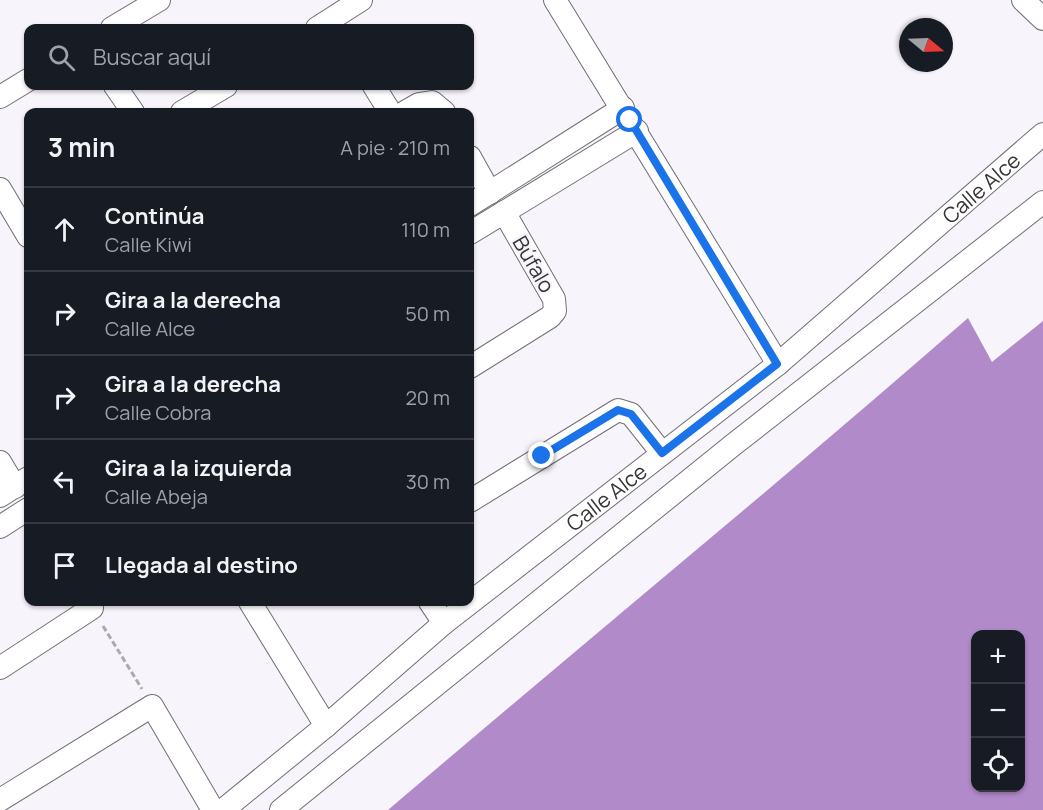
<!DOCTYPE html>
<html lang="es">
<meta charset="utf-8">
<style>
:root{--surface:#171b24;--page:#242831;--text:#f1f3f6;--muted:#9ea1a6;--line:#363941}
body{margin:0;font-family:Manrope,sans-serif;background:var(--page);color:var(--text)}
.controls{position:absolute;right:18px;bottom:18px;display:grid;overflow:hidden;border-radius:12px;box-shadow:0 2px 4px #0004}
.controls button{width:54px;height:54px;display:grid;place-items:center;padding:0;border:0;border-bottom:2px solid var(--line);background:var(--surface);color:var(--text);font:30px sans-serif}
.compass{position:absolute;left:899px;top:18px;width:54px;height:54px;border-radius:50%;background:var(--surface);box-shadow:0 2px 4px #0004;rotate:109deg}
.stop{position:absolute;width:18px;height:18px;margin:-14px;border:4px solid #1a73e8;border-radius:50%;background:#fff}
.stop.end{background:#1a73e8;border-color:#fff;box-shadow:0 2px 6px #0008}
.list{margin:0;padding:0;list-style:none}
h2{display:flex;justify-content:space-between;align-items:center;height:78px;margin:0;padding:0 24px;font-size:26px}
h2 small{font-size:20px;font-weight:400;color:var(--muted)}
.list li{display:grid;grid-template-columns:39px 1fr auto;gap:18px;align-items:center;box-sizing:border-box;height:84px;padding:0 24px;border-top:2px solid var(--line)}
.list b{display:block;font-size:22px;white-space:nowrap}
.list p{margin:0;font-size:20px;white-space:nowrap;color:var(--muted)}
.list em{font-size:20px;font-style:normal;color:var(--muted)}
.icon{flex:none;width:33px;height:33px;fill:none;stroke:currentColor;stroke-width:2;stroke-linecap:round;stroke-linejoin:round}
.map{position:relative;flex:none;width:1043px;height:810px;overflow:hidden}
.search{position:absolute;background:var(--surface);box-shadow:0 2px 4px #0004;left:24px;top:24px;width:450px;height:66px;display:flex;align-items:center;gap:15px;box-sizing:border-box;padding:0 21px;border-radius:12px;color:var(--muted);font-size:22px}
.panel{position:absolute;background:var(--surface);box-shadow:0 2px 4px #0004;left:24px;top:108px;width:450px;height:498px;border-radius:12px}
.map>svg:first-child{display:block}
.water{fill:#b18ac9;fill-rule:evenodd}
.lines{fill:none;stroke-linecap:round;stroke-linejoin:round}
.minor-casing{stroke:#716d74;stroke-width:24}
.path{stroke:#ada9af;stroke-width:3;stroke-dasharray:6 3;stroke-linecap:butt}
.minor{stroke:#fff;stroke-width:22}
.route{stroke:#1a73e8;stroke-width:8}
.labels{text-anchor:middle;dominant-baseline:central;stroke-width:4.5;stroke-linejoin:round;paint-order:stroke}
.street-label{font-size:21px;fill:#363437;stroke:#f8f4fb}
</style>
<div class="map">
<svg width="1043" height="810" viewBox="0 0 1043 810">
<rect width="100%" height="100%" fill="#f8f4fb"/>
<path class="water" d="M968 318 992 362 1043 321V810H388C581 645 777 485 968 318ZM976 634H1020V788H976Z"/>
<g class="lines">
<defs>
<g id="minor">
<path d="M555 0 778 364"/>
<path d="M1023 0 1043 19"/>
<path d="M112 28 159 0"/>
<path d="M317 28 361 0"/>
<path d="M115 86 133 112"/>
<path d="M374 86 390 112"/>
<path d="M0 97 28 80"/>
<path d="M182 112 226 86"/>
<path d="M405 112 419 104 432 102 444 112"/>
<path d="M470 157 490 193"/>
<path d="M0 189 28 236"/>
<path d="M470 205 623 108"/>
<path d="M470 233 637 131"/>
<path d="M470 367 550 317 555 311 554 299 504 212"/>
<path d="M0 462 15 487"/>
<path d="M0 496 28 478"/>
<path d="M470 501 618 410 631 414 662 453"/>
<path d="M0 527 28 509"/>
<path d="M250 602 326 726"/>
<path d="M430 602 444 623"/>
<path d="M0 668 92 608 88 602"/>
<path d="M0 800 152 706 213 810"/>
<path id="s1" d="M223 810 326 726 444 623 778 364 1043 134"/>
<path d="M281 810 733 445 1043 202"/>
</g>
</defs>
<use href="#minor" class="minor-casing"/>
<path class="path" d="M103 626 142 689"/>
<use href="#minor" class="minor"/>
</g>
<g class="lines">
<path class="route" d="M542 456 618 410 631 414 662 453 777 364 630 120"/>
</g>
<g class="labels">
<g class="street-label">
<text stroke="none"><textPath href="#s1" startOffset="981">Calle Alce</textPath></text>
<text transform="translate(534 264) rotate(60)">Búfalo</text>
<text stroke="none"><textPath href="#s1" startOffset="495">Calle Alce</textPath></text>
</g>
</g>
</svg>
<div class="controls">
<button>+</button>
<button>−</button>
<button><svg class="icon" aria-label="locate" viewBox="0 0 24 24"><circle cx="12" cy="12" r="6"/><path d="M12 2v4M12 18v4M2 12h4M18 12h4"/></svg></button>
</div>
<svg class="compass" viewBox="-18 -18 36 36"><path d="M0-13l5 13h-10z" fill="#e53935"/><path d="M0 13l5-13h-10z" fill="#9ea1a6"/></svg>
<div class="stop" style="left:630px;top:120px"></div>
<div class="stop end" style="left:542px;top:456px"></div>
<div class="search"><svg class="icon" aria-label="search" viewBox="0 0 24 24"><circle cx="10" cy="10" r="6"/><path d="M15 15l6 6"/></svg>Buscar aquí</div>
<section class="panel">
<h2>3 min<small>A pie · 210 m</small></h2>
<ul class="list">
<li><svg class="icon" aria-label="ahead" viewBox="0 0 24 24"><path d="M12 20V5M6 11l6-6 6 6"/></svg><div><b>Continúa</b><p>Calle Kiwi</p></div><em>110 m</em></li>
<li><svg class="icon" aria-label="right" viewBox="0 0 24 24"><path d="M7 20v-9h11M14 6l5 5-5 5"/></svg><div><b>Gira a la derecha</b><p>Calle Alce</p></div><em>50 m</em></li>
<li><svg class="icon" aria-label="right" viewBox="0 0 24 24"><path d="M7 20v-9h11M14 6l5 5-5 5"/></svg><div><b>Gira a la derecha</b><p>Calle Cobra</p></div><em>20 m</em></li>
<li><svg class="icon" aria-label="left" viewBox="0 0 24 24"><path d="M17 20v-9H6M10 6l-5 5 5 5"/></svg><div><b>Gira a la izquierda</b><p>Calle Abeja</p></div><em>30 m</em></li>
<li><svg class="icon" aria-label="arrive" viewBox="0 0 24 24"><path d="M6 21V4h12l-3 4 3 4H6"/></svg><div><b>Llegada al destino</b></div></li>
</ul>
</section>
</div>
